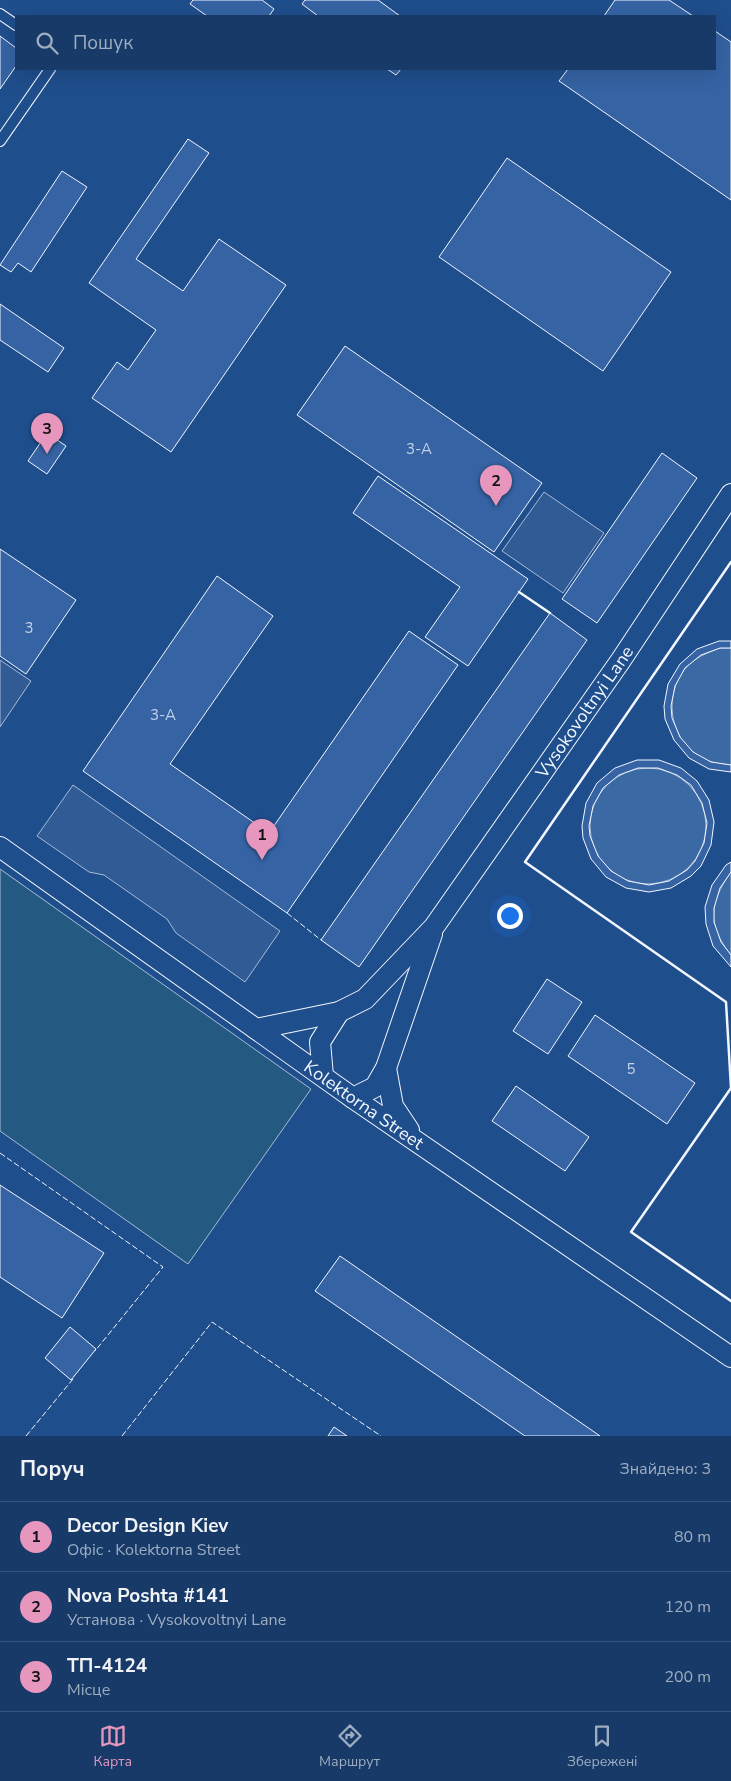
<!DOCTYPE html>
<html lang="uk">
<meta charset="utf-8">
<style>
:root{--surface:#173a69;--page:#20416f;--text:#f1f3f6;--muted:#9eadc0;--line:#36547d;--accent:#e797bd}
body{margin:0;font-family:"Nunito Sans",sans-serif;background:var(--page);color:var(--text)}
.you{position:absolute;left:509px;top:915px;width:18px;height:18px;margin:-12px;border:4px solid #fff;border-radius:50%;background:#1a73e8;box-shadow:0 0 0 8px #1a73e833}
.badge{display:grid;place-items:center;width:32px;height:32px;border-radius:50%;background:var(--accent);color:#111;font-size:16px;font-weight:700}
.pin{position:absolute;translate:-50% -41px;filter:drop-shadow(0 1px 2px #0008)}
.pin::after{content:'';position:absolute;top:26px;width:18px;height:15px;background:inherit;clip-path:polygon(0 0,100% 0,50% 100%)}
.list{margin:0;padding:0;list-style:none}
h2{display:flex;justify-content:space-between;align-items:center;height:65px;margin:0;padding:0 20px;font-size:21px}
h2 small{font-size:16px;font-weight:400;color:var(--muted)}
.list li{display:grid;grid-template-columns:32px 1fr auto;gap:15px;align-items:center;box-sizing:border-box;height:70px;padding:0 20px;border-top:1px solid var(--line)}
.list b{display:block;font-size:19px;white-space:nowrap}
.list p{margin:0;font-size:16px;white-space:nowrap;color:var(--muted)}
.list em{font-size:16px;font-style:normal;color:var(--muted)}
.icon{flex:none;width:28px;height:28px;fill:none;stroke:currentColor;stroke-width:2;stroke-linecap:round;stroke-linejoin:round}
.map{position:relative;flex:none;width:731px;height:1436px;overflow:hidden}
.search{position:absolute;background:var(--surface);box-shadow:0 5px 20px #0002;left:15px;right:15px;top:15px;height:55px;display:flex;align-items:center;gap:12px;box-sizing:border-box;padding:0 18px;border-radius:0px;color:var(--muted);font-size:19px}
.sheet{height:275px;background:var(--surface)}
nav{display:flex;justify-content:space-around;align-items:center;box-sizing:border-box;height:70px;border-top:1px solid var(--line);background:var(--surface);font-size:14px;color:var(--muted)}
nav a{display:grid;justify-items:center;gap:2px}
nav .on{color:var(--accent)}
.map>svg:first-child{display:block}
.green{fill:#245a82;stroke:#a8bbd7}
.parking{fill:#305b95;stroke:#a8bbd7}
.water{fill:#3b69a3;stroke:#a8bbd7}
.building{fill:#3563a3;stroke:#f2f6ff;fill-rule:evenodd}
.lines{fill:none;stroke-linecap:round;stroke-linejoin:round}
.lane-casing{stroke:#f2f6ff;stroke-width:12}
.street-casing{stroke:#f2f6ff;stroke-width:22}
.lane{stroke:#1f4e8c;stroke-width:10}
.street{stroke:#1f4e8c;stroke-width:20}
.fence{stroke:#f2f6ff;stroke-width:1;stroke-dasharray:6 2.5;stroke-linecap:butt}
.wall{stroke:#f2f6ff;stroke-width:2.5}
.labels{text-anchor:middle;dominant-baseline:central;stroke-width:4;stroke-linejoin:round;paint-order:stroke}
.number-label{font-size:15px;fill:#c3d1e8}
.street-label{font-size:18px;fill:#f2f6ff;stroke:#1f4e8c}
</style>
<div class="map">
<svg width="731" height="1436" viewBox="0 0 731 1436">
<rect width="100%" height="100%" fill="#1f4e8c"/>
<path class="green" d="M0 869 311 1089 188 1264 0 1131Z"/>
<path class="parking" d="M544 492 604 533 563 593 502 551Z
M0 660 31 681 0 727Z
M73 785 280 931 245 982 176 933 167 919 104 875 89 872 37 836Z"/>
<path class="water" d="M720 648H731V765C725 764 718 764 712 762 672 750 661 701 684 670 693 658 707 653 720 648Z
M590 826a58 58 0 1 1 116 0a58 58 0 1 1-116 0Z
M731 872V955C707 925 709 903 731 872Z"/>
<path class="building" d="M193 0H262L274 9 269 16H207L190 4Z
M305 0H378L400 16H318L302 4Z
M615 0H669L693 16H604Z
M715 31 731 42V200L559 81 568 69H715Z
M0 36 16 48V66L0 89Z
M387 69H401L396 75Z
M188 139 209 153 136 259 183 291 219 239 286 285 171 452 92 398 117 362 128 370 156 330 89 283Z
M507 158 671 272 603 371 439 257Z
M62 171 87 187 31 272 18 263 11 272 0 265Z
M0 304 64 348 48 372 0 340Z
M345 346 542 483 494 552 297 415Z
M47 433 66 446 47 474 28 461Z
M662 453 697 478 597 623 562 599Z
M378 476 528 579 468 666 425 637 460 587 353 513Z
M0 549 76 600 26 674 0 656Z
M217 576 273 616 170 764 269 833 409 631 458 665 287 913 83 771Z
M550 613 587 640 359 967 321 940Z
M719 641H731V648H720L701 655 685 668 675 686 671 706 672 718 680 737 693 752 711 762 731 765V772L709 769 689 758 674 740 665 719 664 706 668 684 680 664 697 649Z
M637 760H659L681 768 697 781 709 800 714 822 711 845 701 866 691 876 671 888 649 892 626 888 606 877 591 859 583 838 582 826 586 803 597 783 615 768ZM638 768H658L677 775 691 785 702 803 707 823 704 843 695 861 687 870 669 881 649 885 628 881 611 871 598 856 590 836 589 826 593 806 603 788 619 775Z
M731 862V872L720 888 714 908V922L721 942 731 955V967L713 946 706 924 705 907 712 885 726 865Z
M547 979 582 1002 548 1054 513 1031Z
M595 1015 695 1083 667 1124 568 1056Z
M516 1086 589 1137 565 1171 492 1121Z
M0 1185 104 1253 62 1318 0 1277Z
M340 1256 600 1436H525L315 1291Z
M70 1327 96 1349 71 1380 45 1358Z
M334 1427 347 1436H328Z"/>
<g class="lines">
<defs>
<path id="lane" d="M0 14 16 25
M0 141 50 69"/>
<g id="street">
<path id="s1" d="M0 847 353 1098 731 1357"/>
<path id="s2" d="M256 1029 339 1012 365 999 434 927 621 660 731 494"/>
<path d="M386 1068 393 1106 409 1130"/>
<path d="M323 1076 320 1042 339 1012"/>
<path d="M353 1098 375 1087 386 1068 432 934"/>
</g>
</defs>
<use href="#lane" class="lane-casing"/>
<use href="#street" class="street-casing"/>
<use href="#lane" class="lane"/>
<use href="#street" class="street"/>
<path class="fence" d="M287 913 321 940
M0 1153 163 1267 95 1351
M26 1436 73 1379
M122 1436 212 1322 381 1436"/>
<path class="wall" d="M731 562 525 862 726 1002 731 1088 631 1232 731 1301
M519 592 550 613"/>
</g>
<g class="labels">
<g class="number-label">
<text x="419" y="449">3-А</text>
<text x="29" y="628">3</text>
<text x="163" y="715">3-А</text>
<text x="631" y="1069">5</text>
</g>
<g class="street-label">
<text stroke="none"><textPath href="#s2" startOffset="476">Vysokovoltnyi Lane</textPath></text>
<text stroke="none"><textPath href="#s1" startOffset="446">Kolektorna Street</textPath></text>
</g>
</g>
</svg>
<div class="you"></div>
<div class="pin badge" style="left:262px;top:860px">1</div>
<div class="pin badge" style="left:496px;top:506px">2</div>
<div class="pin badge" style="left:47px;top:454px">3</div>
<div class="search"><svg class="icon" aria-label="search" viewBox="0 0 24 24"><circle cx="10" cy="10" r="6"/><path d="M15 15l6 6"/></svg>Пошук</div>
</div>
<section class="sheet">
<h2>Поруч<small>Знайдено: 3</small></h2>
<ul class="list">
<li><span class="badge">1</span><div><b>Decor Design Kiev</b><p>Офіс · Kolektorna Street</p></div><em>80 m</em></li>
<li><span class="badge">2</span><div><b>Nova Poshta #141</b><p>Установа · Vysokovoltnyi Lane</p></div><em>120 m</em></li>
<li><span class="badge">3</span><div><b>ТП-4124</b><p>Місце</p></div><em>200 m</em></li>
</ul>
</section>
<nav>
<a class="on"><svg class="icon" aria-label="map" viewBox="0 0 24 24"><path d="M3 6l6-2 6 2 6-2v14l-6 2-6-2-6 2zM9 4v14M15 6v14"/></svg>Карта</a>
<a><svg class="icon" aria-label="directions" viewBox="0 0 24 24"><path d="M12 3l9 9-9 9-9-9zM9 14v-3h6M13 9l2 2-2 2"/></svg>Маршрут</a>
<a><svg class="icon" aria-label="saved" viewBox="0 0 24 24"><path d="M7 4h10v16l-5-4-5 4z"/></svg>Збережені</a>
</nav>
